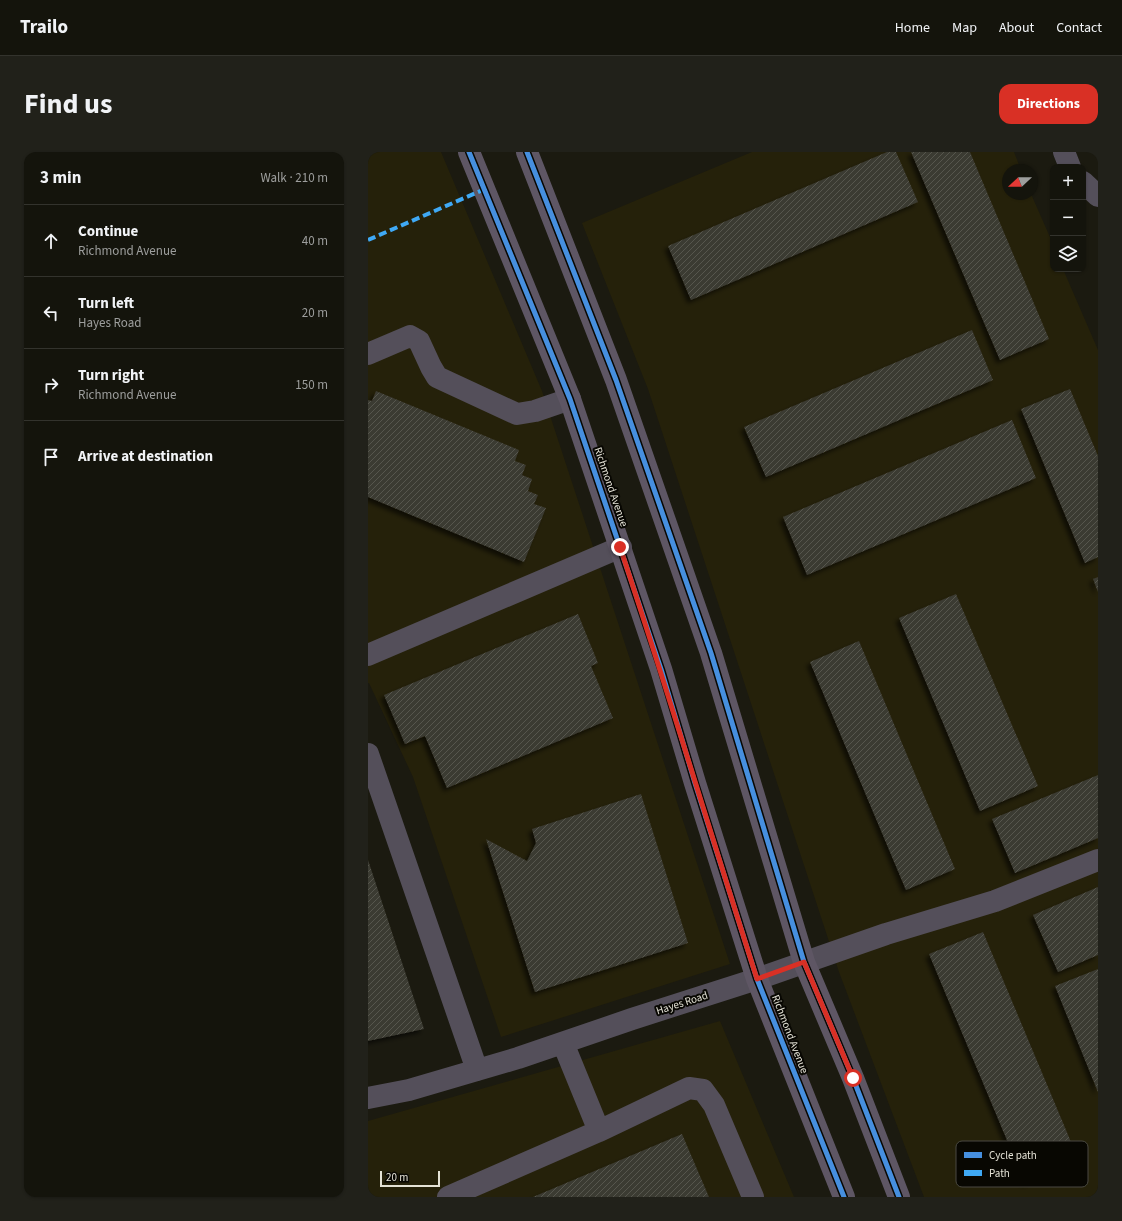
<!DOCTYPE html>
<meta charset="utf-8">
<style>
:root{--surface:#14140c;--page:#21211a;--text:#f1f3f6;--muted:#9d9e9d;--line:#33332d;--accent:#d93025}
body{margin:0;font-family:"Source Sans 3",sans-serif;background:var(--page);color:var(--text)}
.controls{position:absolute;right:12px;top:12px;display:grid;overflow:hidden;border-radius:8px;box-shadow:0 1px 3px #0004}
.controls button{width:36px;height:36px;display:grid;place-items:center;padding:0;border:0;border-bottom:1px solid var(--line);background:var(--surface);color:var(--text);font:20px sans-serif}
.compass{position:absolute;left:634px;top:12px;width:36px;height:36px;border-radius:50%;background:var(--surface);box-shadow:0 1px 3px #0004;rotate:248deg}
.scale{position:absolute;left:12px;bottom:10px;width:60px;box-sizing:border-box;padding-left:4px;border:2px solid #e4e2d6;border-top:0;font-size:11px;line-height:14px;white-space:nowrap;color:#e4e2d6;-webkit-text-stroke:3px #080702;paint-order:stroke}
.stop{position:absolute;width:12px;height:12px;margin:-9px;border:3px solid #d93025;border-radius:50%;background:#fff}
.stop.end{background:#d93025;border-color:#fff;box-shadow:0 1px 4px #0008}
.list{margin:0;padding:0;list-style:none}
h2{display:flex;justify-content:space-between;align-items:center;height:52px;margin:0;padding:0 16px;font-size:17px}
h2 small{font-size:13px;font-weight:400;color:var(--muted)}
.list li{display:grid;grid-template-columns:26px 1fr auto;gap:12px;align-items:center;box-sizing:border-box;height:72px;padding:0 16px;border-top:1px solid var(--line)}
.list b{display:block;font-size:15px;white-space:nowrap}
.list p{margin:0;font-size:13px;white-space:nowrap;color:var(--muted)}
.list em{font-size:13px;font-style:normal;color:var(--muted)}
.icon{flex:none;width:22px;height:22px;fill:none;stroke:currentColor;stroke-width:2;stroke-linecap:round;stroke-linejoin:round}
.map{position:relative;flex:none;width:730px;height:1045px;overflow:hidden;border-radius:12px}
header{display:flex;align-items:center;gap:24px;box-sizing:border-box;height:56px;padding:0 20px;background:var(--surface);border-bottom:1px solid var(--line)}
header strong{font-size:19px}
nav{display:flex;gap:22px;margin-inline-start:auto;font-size:14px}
.intro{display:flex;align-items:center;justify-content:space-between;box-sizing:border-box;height:96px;padding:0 24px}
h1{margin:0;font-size:28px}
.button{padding:10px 18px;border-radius:12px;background:var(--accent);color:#fff;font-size:14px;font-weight:700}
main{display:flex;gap:24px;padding:0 24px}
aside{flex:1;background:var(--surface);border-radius:12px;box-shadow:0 1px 3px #0004}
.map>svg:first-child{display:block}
.built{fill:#25210a}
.building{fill:url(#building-hatch);filter:url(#shadow)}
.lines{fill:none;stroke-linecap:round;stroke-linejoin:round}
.minor{stroke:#544f5a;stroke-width:22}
.major{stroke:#5e5664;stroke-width:22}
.quiet{stroke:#3fa9f5;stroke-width:4;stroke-dasharray:8 4;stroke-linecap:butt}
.cycleway-casing{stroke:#080702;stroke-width:8}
.cycleway{stroke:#468fdf;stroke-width:5}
.route{stroke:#d93025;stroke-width:5}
.labels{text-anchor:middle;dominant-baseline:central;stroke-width:4;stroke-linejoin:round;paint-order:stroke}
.street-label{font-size:11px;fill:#e4e2d6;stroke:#080702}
.key{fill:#080702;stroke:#4a4942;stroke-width:1}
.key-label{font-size:11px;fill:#e4e2d6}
</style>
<header>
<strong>Trailo</strong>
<nav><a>Home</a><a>Map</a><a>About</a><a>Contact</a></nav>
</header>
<div class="intro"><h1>Find us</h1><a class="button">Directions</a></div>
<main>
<aside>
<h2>3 min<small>Walk · 210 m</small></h2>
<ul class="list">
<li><svg class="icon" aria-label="ahead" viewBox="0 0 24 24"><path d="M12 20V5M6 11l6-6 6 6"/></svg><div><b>Continue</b><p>Richmond Avenue</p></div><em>40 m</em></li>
<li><svg class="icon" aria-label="left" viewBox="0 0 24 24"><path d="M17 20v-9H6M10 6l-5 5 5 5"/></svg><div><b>Turn left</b><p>Hayes Road</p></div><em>20 m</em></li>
<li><svg class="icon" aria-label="right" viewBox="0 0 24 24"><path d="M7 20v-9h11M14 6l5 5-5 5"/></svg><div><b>Turn right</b><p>Richmond Avenue</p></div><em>150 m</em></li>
<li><svg class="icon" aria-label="arrive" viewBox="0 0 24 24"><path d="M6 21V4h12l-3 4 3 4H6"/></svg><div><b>Arrive at destination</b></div></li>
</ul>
</aside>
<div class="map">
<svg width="730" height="1045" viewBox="0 0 730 1045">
<defs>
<pattern id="building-hatch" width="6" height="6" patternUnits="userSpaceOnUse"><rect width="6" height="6" fill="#3b3a31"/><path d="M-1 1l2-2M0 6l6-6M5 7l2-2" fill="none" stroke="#57564e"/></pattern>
<filter id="shadow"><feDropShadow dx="-3.5" dy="3.5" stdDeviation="2" flood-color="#0009"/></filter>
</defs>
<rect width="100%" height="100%" fill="#1b1a10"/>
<path class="built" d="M0 0H73L174 239 362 812 133 885 45 625 1 531H0Z
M384 0H646L653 18H640V42H663L685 92V117H695L730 198V1045H556L471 820 280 237 214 71Z
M352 869 426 1045H0V969Z"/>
<path class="building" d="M519 0H528L550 50 323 148 300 94Z
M543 0H602L681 187 632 208Z
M604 178 625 228 398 325 376 275Z
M702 237 730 304V405L717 411 653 257Z
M8 239 151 298 147 309 158 313 154 323 164 327 160 339 170 343 166 352 178 356 156 410 0 345V248L4 249Z
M644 268 668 326 439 423 415 365Z
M730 425V440L725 427Z
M588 442 670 634 612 659 531 466Z
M210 462 230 511 223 514 245 566 79 636 57 584 37 592 16 543Z
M491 489 587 717 538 738 442 510Z
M730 623V686L647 721 624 667Z
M273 642 320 791 167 840 118 687 159 709 168 691 164 677Z
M0 708 56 877 0 889Z
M730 735V803L690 820 665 763Z
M615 780 711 1009 657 1031 561 802Z
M730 817V940L687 834Z
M314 982 341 1045H165Z"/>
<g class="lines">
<path class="minor" d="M696 0 702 15
M715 30 730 44
M0 202 42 184 51 189 63 215 69 225 149 262 167 259 202 247
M0 503 253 395
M0 602 109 918
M195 891 231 979
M0 946 41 938 150 906 264 867 389 827 518 782 627 749 730 708
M80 1045 231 979 321 936 335 938 346 953 385 1045"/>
<path class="major" d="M101 0 202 247 293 517 327 631 389 827 476 1045
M159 0 248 228 343 501 436 810 485 926 531 1045"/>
<path class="quiet" d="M0 88 117 37"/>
<defs>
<path id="cycleway" d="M101 0 202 247 293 517 327 631 389 827 476 1045
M159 0 248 228 343 501 436 810 485 926 531 1045"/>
</defs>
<use href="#cycleway" class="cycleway-casing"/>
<use href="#cycleway" class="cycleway"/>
</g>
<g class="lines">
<path class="route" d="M252 395C300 539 343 683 389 827L436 810 485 926"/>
</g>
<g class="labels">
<g class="street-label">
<text transform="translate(243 335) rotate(71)">Richmond Avenue</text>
<text transform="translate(314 851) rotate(-18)">Hayes Road</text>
<text transform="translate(422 882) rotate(69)">Richmond Avenue</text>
</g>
</g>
<rect x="588" y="989" width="132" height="46" rx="6" class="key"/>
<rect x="596" y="1000" width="18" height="6" fill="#468fdf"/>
<rect x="596" y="1018" width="18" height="6" fill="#3fa9f5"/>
<g class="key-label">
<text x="621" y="1007">Cycle path</text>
<text x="621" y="1025">Path</text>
</g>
</svg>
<div class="controls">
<button>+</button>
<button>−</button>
<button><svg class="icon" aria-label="layers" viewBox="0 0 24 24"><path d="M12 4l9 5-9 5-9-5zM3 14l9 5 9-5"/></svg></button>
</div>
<svg class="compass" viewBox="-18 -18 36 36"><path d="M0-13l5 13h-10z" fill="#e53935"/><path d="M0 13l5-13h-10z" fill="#9d9e9d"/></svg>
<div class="scale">20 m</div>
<div class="stop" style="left:485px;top:926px"></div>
<div class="stop end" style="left:252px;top:395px"></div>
</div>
</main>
